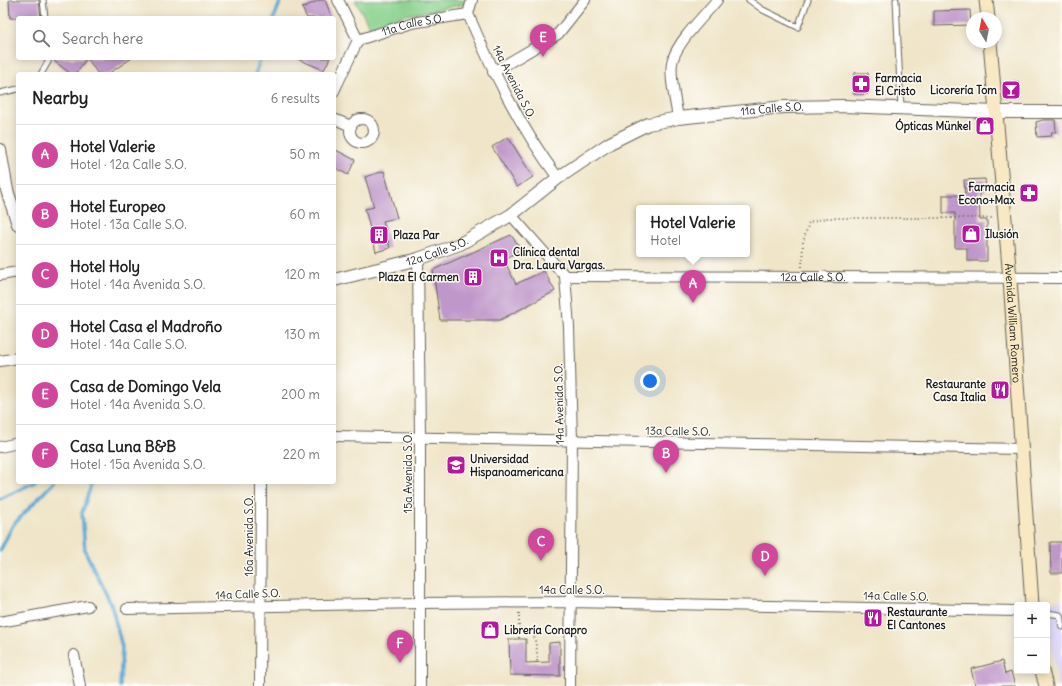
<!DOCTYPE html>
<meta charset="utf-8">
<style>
:root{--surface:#fff;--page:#f2f2f2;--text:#222;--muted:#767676;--line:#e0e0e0;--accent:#b5179e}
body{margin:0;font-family:Delius,sans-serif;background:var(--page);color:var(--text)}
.controls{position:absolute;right:12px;bottom:12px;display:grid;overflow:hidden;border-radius:4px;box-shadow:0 2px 10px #0003}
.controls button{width:36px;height:36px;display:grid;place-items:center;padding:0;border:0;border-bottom:1px solid var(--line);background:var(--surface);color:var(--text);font:20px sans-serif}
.compass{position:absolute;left:966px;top:12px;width:36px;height:36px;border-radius:50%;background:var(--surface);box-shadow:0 2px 10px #0003;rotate:350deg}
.you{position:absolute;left:650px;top:381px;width:14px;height:14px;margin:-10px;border:3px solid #fff;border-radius:50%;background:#1a73e8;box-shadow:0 0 0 6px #1a73e833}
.badge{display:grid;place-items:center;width:26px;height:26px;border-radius:50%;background:var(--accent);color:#fff;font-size:13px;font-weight:700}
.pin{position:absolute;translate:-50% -33px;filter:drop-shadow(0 1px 2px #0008)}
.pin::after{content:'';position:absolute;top:21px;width:14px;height:12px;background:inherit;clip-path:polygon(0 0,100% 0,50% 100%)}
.popup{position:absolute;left:636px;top:205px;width:114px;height:52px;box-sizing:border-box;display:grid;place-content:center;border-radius:4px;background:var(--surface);filter:drop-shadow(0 1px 3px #0005);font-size:13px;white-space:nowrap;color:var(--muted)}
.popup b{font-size:15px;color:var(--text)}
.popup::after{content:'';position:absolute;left:50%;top:100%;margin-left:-8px;border:8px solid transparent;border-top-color:var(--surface)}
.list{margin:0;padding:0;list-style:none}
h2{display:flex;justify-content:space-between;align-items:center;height:52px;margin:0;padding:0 16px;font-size:17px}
h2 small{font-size:13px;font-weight:400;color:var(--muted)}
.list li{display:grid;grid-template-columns:26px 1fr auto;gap:12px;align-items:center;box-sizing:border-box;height:60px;padding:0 16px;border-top:1px solid var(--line)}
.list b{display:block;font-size:15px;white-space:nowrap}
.list p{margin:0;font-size:13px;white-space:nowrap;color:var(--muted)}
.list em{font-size:13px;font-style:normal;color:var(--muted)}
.icon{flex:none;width:22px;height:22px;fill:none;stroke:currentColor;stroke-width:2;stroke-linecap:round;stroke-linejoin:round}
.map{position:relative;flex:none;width:1062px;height:686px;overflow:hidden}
.search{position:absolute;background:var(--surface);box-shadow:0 2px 10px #0003;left:16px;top:16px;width:320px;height:44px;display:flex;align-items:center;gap:10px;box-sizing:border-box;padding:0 14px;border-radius:4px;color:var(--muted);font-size:15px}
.panel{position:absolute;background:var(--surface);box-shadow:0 2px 10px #0003;left:16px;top:72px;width:320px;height:412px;border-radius:4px}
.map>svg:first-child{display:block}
.built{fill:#dbd6f7}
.green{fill:#86d08c;stroke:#517654}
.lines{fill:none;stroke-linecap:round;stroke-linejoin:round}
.stream{stroke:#5da9d6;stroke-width:3.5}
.building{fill:#c097ca}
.service-casing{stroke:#666259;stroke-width:7}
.minor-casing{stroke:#666259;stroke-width:12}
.tertiary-casing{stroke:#666259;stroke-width:14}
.secondary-casing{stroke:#666259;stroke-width:15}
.path{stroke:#666259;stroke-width:2;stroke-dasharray:1 3;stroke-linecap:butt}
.service{stroke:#fff;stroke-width:5}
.minor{stroke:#fff;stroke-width:10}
.tertiary{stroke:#fff;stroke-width:12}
.secondary{stroke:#f8e8c3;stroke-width:13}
.labels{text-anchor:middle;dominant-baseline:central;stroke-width:3;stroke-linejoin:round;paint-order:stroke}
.street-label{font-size:11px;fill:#1c1c1c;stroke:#fdfcf7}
.poi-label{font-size:11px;font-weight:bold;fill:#1c1c1c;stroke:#fdfcf7;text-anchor:start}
</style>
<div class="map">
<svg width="1062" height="686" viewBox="0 0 1062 686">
<rect width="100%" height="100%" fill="#fdfcf7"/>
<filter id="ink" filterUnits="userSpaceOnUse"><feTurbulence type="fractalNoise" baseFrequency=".025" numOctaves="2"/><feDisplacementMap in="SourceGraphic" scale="8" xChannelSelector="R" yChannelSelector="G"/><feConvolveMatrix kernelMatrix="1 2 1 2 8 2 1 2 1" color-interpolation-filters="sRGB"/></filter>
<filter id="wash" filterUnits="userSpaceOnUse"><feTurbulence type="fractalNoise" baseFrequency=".012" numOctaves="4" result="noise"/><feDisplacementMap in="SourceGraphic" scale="16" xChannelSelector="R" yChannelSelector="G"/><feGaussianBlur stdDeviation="0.9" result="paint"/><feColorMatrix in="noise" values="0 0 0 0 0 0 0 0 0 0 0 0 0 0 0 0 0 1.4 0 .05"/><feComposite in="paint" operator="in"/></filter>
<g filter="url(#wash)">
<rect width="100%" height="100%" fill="#f0e5c9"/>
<path class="built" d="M1062 600V686H1058L1047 619V605H1045L1044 603Z"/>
<path class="green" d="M355 0H467L465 4 401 16 371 29Z"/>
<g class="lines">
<path class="stream" d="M274 18 281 0
M255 74 261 58
M92 482 82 513 85 551 111 604 122 647 120 686
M0 499 35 482
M0 551 13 525 54 482"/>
</g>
<g id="blocks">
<path class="building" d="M9 0H39L41 18H10Z
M320 0H325L332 18H307L302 8Z
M970 10 971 25 934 26V11Z
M53 58H87L75 74H71L53 60Z
M87 58H132L108 74H98Z
M295 58H330L324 70Z
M854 73H868V94H854Z
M1018 82 1019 97 1005 98 1004 84Z
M1043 120H1055L1056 132H1051L1052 136 1037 137 1036 122Z
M508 137 533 177 517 187 492 147Z
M334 149 355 160 348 175 334 167Z
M384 171 397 218 383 221 390 248 376 252 365 209 374 207 365 177Z
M985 179 986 190 979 191 980 220H987V261H967V248H955V213H943V195H965L964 180Z
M511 235 521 249 504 260 516 284 544 271 555 291 500 320H440L433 270Z
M1050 542H1062V573H1051Z
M509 639H526V663L549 662V643L560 642V676L510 675Z
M1002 661 1005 674 1011 672 1015 686H975L971 669Z"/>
</g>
</g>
<g filter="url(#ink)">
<use href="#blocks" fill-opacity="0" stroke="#666259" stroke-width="1"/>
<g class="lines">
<defs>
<path id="service" d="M43 0 45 18
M749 0 763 10 798 27 808 0
M896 0 901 108
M41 74 48 62 49 58
M0 93 18 89
M1047 613 1060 615 1062 627"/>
<g id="minor">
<path d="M338 0 358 40"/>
<path d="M468 14C493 72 520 127 558 178"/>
<path d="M468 14 472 0"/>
<path id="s1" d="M358 40 411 23 468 14"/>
<path d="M493 72 558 34 585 0"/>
<path d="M334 91 358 40"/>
<path d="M678 118C676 103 668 73 673 59 679 40 704 16 717 0"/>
<path d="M334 119 351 126"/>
<circle cx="362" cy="131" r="12"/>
<path d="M511 215 565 276 569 327 572 441 570 686"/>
<path d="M418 259 420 438V686"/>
<path d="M0 275 18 272"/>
<path id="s2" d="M565 276 1062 278"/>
<path d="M0 361 18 358"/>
<path d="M334 436 1022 449"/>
<path d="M0 447 18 443"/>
<path d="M127 609 420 603 570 602 1017 611"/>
<path d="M0 622 88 606"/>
<path d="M74 655 80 686"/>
<path d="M260 686 261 482"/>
</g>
<g id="tertiary">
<path d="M0 150 7 190 18 224"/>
<path id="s3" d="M334 280 418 259 460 244 511 215 558 178 610 143 648 124 678 118 784 107 843 106 996 112H1062"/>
</g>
<g id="secondary">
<path d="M986 0 988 18"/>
<path id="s4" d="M990 42 1010 279 1032 605"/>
<path d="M1042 671 1046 686"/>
</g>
</defs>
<use href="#service" class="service-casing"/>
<use href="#minor" class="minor-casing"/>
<use href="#tertiary" class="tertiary-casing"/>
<use href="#secondary" class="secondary-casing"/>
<path class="path" d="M802 267 803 242 809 222 826 218H993
M519 613V638
M519 628 533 631 537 650V663"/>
<use href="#service" class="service"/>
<use href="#minor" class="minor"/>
<use href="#tertiary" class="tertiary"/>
<use href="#secondary" class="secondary"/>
</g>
</g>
<defs>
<symbol id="pharmacy-square" viewBox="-11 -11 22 22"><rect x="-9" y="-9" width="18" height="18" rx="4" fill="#b5179e" stroke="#fdfcf7"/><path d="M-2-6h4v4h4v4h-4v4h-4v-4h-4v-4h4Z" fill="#fff"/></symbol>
<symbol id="bar-square" viewBox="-11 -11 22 22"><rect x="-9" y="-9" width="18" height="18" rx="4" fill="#b5179e" stroke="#fdfcf7"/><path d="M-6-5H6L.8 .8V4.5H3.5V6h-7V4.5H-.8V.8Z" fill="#fff"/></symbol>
<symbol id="shop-square" viewBox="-11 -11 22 22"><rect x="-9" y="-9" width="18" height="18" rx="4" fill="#b5179e" stroke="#fdfcf7"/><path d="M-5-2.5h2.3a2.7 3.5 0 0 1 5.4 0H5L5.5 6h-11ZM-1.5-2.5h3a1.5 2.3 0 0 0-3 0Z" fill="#fff"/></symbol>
<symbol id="building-square" viewBox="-11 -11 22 22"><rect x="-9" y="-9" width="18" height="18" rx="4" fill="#b5179e" stroke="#fdfcf7"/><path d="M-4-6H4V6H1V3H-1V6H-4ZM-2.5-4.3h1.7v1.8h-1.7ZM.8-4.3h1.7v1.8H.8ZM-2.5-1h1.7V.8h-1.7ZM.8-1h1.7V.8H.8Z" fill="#fff"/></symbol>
<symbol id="hospital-square" viewBox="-11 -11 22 22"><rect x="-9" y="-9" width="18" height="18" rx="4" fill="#b5179e" stroke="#fdfcf7"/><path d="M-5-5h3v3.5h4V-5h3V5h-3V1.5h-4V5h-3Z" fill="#fff"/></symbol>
<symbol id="restaurant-square" viewBox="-11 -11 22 22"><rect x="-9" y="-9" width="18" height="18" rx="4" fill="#b5179e" stroke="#fdfcf7"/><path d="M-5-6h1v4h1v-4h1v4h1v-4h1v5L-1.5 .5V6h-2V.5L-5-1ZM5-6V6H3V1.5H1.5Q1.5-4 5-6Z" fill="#fff"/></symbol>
<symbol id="university-square" viewBox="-11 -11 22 22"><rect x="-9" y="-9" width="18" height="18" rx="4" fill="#b5179e" stroke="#fdfcf7"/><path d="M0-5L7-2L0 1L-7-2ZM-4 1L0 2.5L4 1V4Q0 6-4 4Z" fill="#fff"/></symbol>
</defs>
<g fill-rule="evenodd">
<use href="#pharmacy-square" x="850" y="73" width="22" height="22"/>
<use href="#bar-square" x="1000" y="79" width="22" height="22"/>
<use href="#shop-square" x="974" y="115" width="22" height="22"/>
<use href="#pharmacy-square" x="1018" y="182" width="22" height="22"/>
<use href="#shop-square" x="960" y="223" width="22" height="22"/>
<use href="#building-square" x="368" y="224" width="22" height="22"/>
<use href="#hospital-square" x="488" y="247" width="22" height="22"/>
<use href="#building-square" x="462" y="266" width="22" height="22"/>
<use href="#restaurant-square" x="989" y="379" width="22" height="22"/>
<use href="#university-square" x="445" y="454" width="22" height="22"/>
<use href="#restaurant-square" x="862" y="607" width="22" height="22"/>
<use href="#shop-square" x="479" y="619" width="22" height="22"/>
</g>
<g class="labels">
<g class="street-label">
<text stroke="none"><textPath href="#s1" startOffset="57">11a Calle S.O.</textPath></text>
<text transform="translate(514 82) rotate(63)">14a Avenida S.O.</text>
<text stroke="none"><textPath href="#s3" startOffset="480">11a Calle S.O.</textPath></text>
<text stroke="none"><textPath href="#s3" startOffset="107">12a Calle S.O.</textPath></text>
<text stroke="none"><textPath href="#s2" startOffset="248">12a Calle S.O.</textPath></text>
<text stroke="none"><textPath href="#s4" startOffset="282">Avenida William Romero</textPath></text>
<text transform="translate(559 404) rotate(-91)">14a Avenida S.O.</text>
<text transform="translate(678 431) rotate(1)">13a Calle S.O.</text>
<text transform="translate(408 473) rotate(-90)">15a Avenida S.O.</text>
<text transform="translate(249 536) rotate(-90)">16a Avenida S.O.</text>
<text x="572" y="590">14a Calle S.O.</text>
<text transform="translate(248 594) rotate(-2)">14a Calle S.O.</text>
<text transform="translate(896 596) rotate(1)">14a Calle S.O.</text>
</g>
<g class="poi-label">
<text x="875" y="78">Farmacia<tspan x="875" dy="13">El Cristo</tspan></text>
<text x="997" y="90" text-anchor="end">Licorería Tom</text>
<text x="971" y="126" text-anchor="end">Ópticas Münkel</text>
<text x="1015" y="187" text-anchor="end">Farmacia<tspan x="1015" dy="13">Econo+Max</tspan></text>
<text x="985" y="234">Ilusión</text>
<text x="393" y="235">Plaza Par</text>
<text x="513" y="252">Clínica dental<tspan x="513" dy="13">Dra. Laura Vargas.</tspan></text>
<text x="459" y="277" text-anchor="end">Plaza El Carmen</text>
<text x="986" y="384" text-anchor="end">Restaurante<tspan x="986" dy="13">Casa Italia</tspan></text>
<text x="470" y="459">Universidad<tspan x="470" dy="13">Hispanoamericana</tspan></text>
<text x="887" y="612">Restaurante<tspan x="887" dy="13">El Cantones</tspan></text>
<text x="504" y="630">Librería Conapro</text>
</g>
</g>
</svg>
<div class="controls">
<button>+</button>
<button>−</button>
</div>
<svg class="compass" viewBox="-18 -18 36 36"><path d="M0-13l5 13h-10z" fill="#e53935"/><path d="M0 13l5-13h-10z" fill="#767676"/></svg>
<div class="you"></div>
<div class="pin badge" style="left:693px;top:303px;background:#d1479c">A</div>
<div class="popup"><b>Hotel Valerie</b>Hotel</div>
<div class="pin badge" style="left:666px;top:473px;background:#d1479c">B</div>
<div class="pin badge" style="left:541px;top:561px;background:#d1479c">C</div>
<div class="pin badge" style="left:765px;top:576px;background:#d1479c">D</div>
<div class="pin badge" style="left:543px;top:57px;background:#d1479c">E</div>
<div class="pin badge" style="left:400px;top:663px;background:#d1479c">F</div>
<div class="search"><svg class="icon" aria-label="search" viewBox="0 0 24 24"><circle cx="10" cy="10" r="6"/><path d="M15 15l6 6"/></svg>Search here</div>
<section class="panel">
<h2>Nearby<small>6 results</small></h2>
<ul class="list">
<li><span class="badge" style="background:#d1479c">A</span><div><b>Hotel Valerie</b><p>Hotel · 12a Calle S.O.</p></div><em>50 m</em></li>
<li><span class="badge" style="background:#d1479c">B</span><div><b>Hotel Europeo</b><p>Hotel · 13a Calle S.O.</p></div><em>60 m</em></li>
<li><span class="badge" style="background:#d1479c">C</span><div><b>Hotel Holy</b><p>Hotel · 14a Avenida S.O.</p></div><em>120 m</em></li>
<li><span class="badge" style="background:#d1479c">D</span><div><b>Hotel Casa el Madroño</b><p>Hotel · 14a Calle S.O.</p></div><em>130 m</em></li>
<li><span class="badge" style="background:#d1479c">E</span><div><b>Casa de Domingo Vela</b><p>Hotel · 14a Avenida S.O.</p></div><em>200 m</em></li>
<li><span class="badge" style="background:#d1479c">F</span><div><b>Casa Luna B&amp;B</b><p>Hotel · 15a Avenida S.O.</p></div><em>220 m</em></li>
</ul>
</section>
</div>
